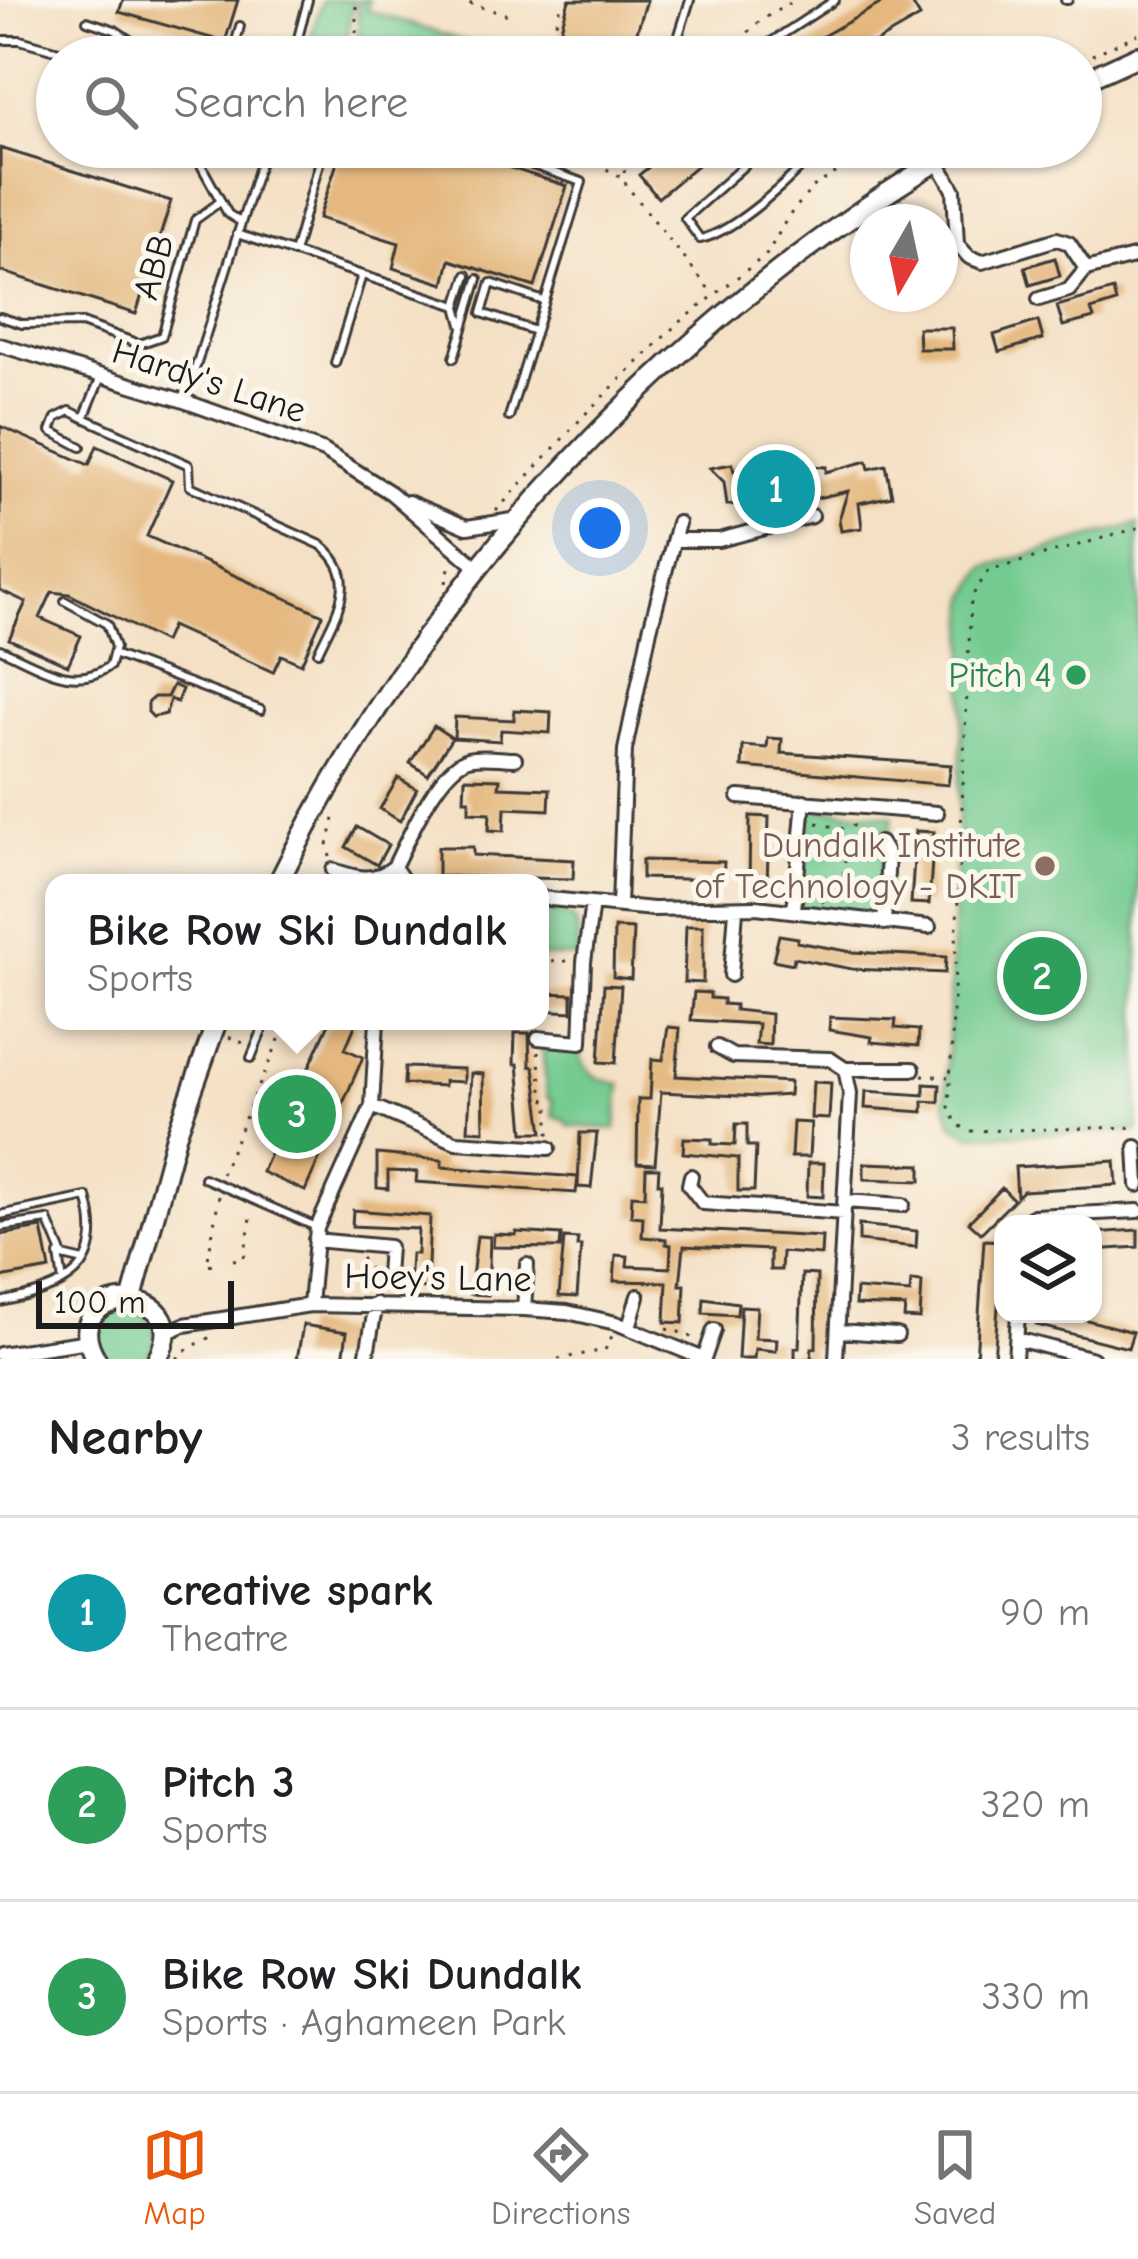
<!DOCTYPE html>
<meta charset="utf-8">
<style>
:root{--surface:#fff;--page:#f2f2f2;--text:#202124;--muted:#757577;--line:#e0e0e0;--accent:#ea580c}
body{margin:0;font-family:"Comic Neue",sans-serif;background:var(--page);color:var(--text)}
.controls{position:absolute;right:36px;bottom:36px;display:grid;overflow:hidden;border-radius:24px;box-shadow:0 3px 9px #0004}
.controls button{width:108px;height:108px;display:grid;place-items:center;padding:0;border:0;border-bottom:3px solid var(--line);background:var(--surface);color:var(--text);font:60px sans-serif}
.compass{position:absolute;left:850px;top:204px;width:108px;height:108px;border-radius:50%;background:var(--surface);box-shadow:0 3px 9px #0004;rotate:189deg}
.scale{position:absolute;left:36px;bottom:30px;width:198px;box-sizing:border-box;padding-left:12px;border:6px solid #1c1c1c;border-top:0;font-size:33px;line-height:42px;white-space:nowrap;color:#1c1c1c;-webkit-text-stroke:9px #fbf7ec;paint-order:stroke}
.you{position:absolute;left:600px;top:528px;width:42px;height:42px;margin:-30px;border:9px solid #fff;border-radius:50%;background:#1a73e8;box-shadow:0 0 0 18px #1a73e833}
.badge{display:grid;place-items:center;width:78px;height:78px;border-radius:50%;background:var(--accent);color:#fff;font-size:39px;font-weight:700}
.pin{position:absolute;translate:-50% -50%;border:6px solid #fff;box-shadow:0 3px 12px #0006}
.popup{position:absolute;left:45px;top:874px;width:504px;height:156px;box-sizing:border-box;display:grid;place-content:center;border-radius:24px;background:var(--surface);filter:drop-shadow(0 3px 9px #0005);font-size:39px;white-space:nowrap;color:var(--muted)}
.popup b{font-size:45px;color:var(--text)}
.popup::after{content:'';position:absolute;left:50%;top:100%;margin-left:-24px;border:24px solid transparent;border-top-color:var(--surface)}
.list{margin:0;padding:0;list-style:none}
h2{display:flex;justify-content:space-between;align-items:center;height:156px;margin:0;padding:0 48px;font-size:51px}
h2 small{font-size:39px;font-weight:400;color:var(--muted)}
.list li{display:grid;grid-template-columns:78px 1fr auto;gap:36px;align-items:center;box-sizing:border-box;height:192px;padding:0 48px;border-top:3px solid var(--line)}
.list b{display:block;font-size:45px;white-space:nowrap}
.list p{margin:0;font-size:39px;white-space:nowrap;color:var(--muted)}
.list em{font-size:39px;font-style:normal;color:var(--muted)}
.icon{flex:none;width:66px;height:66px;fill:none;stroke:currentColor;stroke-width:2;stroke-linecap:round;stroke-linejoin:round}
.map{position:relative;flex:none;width:1138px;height:1359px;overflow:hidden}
.search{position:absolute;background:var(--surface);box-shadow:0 3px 9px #0004;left:36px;right:36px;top:36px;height:132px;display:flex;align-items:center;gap:30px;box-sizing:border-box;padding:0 42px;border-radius:66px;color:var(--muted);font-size:45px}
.sheet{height:732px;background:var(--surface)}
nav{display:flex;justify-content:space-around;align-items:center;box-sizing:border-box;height:168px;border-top:3px solid var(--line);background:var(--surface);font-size:33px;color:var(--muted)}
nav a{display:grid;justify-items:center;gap:6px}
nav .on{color:var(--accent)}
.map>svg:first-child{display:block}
.green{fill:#73cb91;stroke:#487456;stroke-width:3}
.building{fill:#e4b87f}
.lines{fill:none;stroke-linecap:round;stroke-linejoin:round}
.lane-casing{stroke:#3c3935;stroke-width:12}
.street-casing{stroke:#3c3935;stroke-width:18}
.primary-casing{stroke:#3c3935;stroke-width:24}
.path{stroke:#3c3935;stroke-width:3;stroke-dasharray:3 9;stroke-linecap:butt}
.lane{stroke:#fff;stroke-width:6}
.street{stroke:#fff;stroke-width:12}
.primary{stroke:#fff;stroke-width:18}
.leisure-dot{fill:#2e9e5b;stroke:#fbf7ec;stroke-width:4.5}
.education-dot{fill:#8d6e63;stroke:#fbf7ec;stroke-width:4.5}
.labels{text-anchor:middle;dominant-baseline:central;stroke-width:10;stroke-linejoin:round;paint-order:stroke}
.street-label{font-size:36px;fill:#1c1c1c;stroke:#fbf7ec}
.leisure-label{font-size:36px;fill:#27864d;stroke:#fbf7ec;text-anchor:end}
.education-label{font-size:36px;fill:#785e54;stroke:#fbf7ec;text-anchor:end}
</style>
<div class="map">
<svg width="1138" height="1359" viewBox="0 0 1138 1359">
<rect width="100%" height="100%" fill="#fbf7ec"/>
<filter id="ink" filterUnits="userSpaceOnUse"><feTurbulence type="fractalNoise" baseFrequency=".00833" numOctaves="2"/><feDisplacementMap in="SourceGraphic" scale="24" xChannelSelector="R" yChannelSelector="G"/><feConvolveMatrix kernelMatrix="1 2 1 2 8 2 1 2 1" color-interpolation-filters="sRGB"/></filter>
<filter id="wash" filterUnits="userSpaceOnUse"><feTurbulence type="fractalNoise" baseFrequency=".004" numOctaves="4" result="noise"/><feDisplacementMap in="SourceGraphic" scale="48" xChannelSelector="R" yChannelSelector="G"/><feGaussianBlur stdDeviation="2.7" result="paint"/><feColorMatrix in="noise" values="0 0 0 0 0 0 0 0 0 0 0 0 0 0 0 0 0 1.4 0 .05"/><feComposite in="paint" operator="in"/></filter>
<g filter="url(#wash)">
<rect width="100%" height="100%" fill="#f4e0c4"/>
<path class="green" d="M322 0H354L344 49 349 57H305Z
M358 0H369L367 10 512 57C480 57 452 57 423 43L401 57H358Z
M1138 524V1131L971 1135 953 1125 945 1101 968 598 985 567Z
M811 808 893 816 891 830 869 829 868 845 881 852 882 859 877 918 800 909Z
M540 910C581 914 579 918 577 957H540Z
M542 1047 579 1050C583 1074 600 1081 621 1084L616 1129 569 1126 564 1119 553 1116V1101L547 1097Z
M131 1306C155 1319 165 1335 147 1359H106L99 1349 98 1324 113 1308Z"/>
<g id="blocks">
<path class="building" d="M123 0H238L225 42 119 12Z
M569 0H647L629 57H553Z
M887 0H910L920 17 850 57H786Z
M342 147H469L467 154 567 186 535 287 450 260 444 284 393 268 399 243 319 218Z
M673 147H719L658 198 639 175Z
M0 148 171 201 136 314 0 271Z
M1055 258 1060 276 1030 285 1025 267Z
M1113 290 1116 302 1091 310 1094 318 1063 326 1057 306Z
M1038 321 1043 339 999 352 994 335Z
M918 328H952L953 349H919Z
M0 426 89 465 97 446 172 480 147 536 323 615 301 664 281 655 273 672 171 626 164 642 69 594 52 592 40 618 81 636 68 665 9 639 26 602 0 590Z
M867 461 869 469 886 465 892 496 859 503 862 528 841 531 839 519 848 491 747 514 746 505H727L724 482 710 468 732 464 734 471H756L754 463 826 467V472Z
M173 685 182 689 177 702 170 699 166 714 153 717 148 712V702L154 697H167Z
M514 710 551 712 550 733 501 730 500 741 454 738 455 717 514 720Z
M434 726 452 738 428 775 410 763Z
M768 738 782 739 781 753 951 765 948 785 742 767 743 746 767 748Z
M398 778 417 789 400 821 380 809Z
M465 778 500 779 499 787 550 789 549 810 505 808 504 831 489 830 490 813 469 812V800H464Z
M750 816 769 817 767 888H749Z
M357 827 388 845 377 865 346 847Z
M916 831 934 832 929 904 911 903Z
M438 847H473V855L574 860 573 879 438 876Z
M642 860 724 862 723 880 642 878Z
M686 926H703V983L684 982Z
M614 928 633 929 631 979 613 977Z
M779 935 798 938 797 942 852 952 946 957 945 973 852 969 794 958 793 964 773 960Z
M604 985 621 986 616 1063 599 1062Z
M694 992 710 993V998L723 999V1004L735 1005V1010L771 1014 770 1045 756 1044 758 1024 691 1020Z
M540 993 572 994V1012L540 1010Z
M830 1017 896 1020 895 1028 919 1030 918 1046 871 1042 872 1037 829 1030Z
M330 1021H357L345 1049 363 1057 305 1191 262 1172Z
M668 1027 680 1028 676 1076 790 1082 789 1095 759 1097 661 1092 655 1164 637 1163 638 1099H650L652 1059 663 1060Z
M515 1033H529L530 1066 534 1067 543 1132H524L518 1064H514Z
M405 1067 464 1069V1082L444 1081V1086L404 1084Z
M471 1073 483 1074 484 1131 468 1130Z
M813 1082 831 1083 829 1119 811 1118Z
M924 1084 940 1085 939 1102 923 1101V1112L865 1108 866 1091 924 1095Z
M793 1122 811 1123 809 1157H791Z
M736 1124H747V1146H756L754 1191H738V1158L683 1153 684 1138 712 1139V1144L735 1145Z
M580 1133H597L591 1188 578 1187Z
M377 1154 442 1160V1167L578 1177 576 1193 416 1182 417 1172 388 1171V1189L377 1188Z
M1115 1161 1117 1185 1023 1191 1017 1197 1015 1167Z
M808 1163H824L823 1197 807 1196Z
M864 1163 921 1165V1181L864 1179Z
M646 1168H659L658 1183H662L660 1228 822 1237 821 1255 782 1252 781 1270H770V1250L684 1246 680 1285H685L683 1323 665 1322 667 1282 614 1281 616 1255 628 1256 627 1266 670 1268 671 1245 666 1244V1239L642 1237 643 1217 631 1216 632 1195 645 1196Z
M1002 1188 1014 1200 981 1233 969 1222Z
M353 1210 430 1216 427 1289 409 1287 411 1254H417L418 1229 352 1226Z
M859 1225 917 1231 916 1247 859 1241Z
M42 1228 50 1269 0 1278V1235Z
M1138 1230V1247L1093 1250V1233Z
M516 1232 561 1235 560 1248 493 1247 494 1234 516 1235Z
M477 1236 490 1237 488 1295 470 1294Z
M564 1238 578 1239 577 1246H581L577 1297 559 1296Z
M984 1240 1003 1241 994 1359H976Z
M802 1274 817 1275 816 1348H812L811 1359H795V1348H799Z
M911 1281 922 1282 920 1319 904 1318 905 1307 855 1305 856 1289 910 1293Z
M704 1298 738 1303 737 1315 703 1313Z
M741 1306 757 1307 755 1338 777 1339 776 1351 755 1349 754 1359H738Z
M1038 1314H1064L1133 1332 1128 1348 1036 1325Z
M303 1325 347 1332 343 1359H297Z"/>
</g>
</g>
<g filter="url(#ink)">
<use href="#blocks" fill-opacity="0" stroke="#3c3935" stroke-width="3"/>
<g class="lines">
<defs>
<path id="lane" d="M1065 0H1068
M87 21 115 30 155 57
M0 40H20L80 57
M232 57 240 26
M293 57 308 0
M672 57 690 0
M748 57 835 0
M913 57H919
M191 147 228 214 241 222
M478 147 582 182 509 417
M765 147 685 218 700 239C733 233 800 173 818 147
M237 234 457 306
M294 253 323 150
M0 317 22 324 82 323 139 344 162 336 195 220 221 201
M462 325 457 306 467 275
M535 331 482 313 491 283 544 301
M454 358 478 279
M335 363 362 275
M100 379 84 418 189 465 190 486 321 545C362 578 336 613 318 652
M186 398 265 147
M81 447 51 431 56 418 70 411 84 418
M0 649C38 665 73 692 110 666L115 647 107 624 65 601
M113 654 261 710
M251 1058 266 1021
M204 1178 314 1226
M0 1215 87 1197C108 1272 64 1289 0 1302
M0 1227 48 1220 63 1256 84 1261
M59 1255 63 1282"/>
<path id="street" d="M937 161 954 190 957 244 969 257 982 262 1057 239 1069 243 1086 269
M1039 299 1069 290 1086 269 1138 256
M0 345 184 401 324 451 391 493 479 569
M408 502 467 527 519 519
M674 540H719L812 516
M739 797 937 813
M880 843 888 856 884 923
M333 870C356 878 374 883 394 867
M405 883 394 867C408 839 438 769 468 759 482 755 500 759 515 759
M540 898 653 909 756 907 929 927
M619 905 625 750 650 629 678 523
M794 910 804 801
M731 975 736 910
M538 1038 581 1042 584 962 592 903
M717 1047 733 1056 830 1059 845 1069H913
M372 1106 456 1142 549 1148
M1136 1147 1138 1185
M691 1176 689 1185 703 1203 844 1213
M845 1201 903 1205
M1023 1224 1034 1216 1138 1211
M315 1240 389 1247 387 1275
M310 1305 317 1228 372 1106 377 1021
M524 1309 527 1265
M629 1327 638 1296
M839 1331 897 1335
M165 1333 184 1325 310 1305 524 1309 567 1312 616 1323 704 1359 714 1330
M1017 1339 1093 1359
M0 1354 89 1341
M366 1359 376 1304
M836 1359 850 1093 845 1069
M1015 1359 1018 1314"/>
<path id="primary" d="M1081 82 1138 56
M278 883C428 580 669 319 961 147
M132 1298 176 1136 217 1021
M96 1359C50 1282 202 1280 157 1359"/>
</defs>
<use href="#lane" class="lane-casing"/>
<use href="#street" class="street-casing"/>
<use href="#primary" class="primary-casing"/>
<path class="path" d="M458 0 508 15
M356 57V0
M405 57 424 47 470 57
M545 57 563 0
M722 57 761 20 795 0
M1081 60 1138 34
M551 147 590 160 621 177
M631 147 624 169 626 185 712 293
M496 511 589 410 674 327 767 254 788 217 813 187 865 155 924 147
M1138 528 988 571 971 598 949 1107 957 1124 969 1131 1138 1127
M446 583 450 563
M817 823 848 830
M330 857 328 845 335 814
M843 882 871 897
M822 902 843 878 850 831 856 821
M540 961H571
M229 1037 248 1045
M538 1052 543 1099 549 1101V1136
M922 1075 948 1077
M221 1174 287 1021
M219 1196 207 1265 219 1263
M361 1258 373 1273
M233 1260 244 1258 252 1212
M666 1329 687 1334 695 1341
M177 1359 184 1351 216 1334
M558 1359 605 1350 612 1336"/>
<use href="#lane" class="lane"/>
<use href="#street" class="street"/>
<use href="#primary" class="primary"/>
</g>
</g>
<circle class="leisure-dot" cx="1076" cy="675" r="12"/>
<circle class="education-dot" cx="1045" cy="866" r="12"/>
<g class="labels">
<g class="street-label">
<text transform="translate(154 267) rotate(-74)">ABB</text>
<text transform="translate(209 381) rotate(18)">Hardy's Lane</text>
<text transform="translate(438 1278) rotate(1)">Hoey's Lane</text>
</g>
<g class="leisure-label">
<text x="1052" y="675">Pitch 4</text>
</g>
<g class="education-label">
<text x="1021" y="845">Dundalk Institute<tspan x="1021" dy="41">of Technology - DKIT</tspan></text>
</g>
</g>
</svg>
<div class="controls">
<button><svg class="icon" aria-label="layers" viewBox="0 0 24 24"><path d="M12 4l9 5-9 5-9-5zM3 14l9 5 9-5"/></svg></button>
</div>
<svg class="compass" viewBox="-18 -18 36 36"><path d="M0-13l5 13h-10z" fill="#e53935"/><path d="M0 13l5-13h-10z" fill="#757577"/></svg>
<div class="scale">100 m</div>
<div class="you"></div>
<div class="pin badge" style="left:776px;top:489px;background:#0f9aa8">1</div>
<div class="pin badge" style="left:1042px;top:976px;background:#2e9e5b">2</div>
<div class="pin badge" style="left:297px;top:1114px;background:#2e9e5b">3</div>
<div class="popup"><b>Bike Row Ski Dundalk</b>Sports</div>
<div class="search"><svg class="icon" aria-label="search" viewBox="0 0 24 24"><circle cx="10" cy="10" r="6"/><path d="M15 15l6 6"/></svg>Search here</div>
</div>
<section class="sheet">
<h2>Nearby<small>3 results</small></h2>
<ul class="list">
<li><span class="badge" style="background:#0f9aa8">1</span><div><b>creative spark</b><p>Theatre</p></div><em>90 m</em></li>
<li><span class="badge" style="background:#2e9e5b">2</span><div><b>Pitch 3</b><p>Sports</p></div><em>320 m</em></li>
<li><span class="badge" style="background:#2e9e5b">3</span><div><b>Bike Row Ski Dundalk</b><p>Sports · Aghameen Park</p></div><em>330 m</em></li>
</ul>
</section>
<nav>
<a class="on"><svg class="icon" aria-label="map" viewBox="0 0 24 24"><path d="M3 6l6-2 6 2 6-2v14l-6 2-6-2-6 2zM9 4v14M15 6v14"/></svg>Map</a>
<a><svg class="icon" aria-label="directions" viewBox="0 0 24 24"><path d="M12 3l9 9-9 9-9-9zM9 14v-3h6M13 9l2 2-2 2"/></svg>Directions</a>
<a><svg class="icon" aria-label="saved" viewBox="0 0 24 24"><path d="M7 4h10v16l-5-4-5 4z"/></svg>Saved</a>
</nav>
